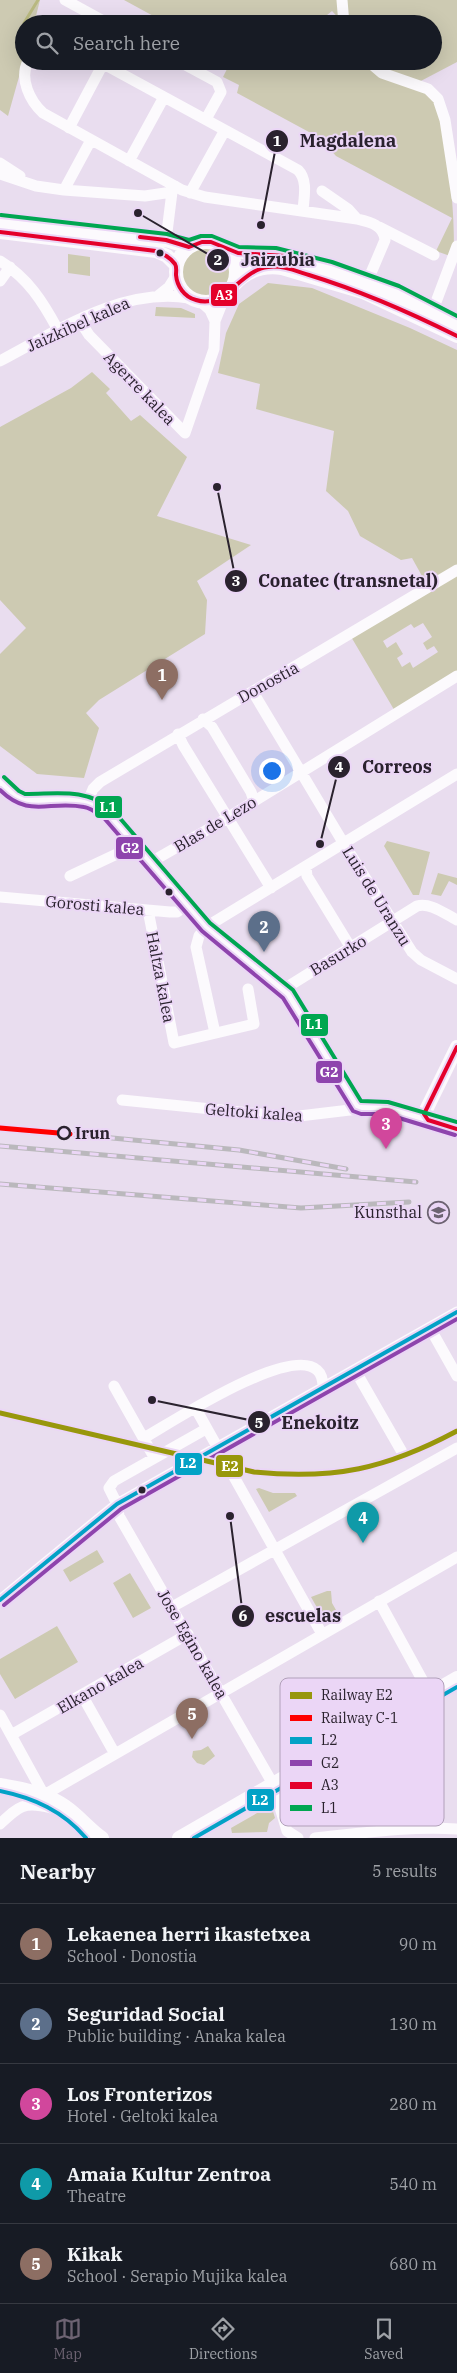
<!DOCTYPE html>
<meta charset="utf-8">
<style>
:root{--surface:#171b24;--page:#242831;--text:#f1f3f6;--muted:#9ea1a6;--line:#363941;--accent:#6d6372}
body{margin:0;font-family:"IBM Plex Serif",serif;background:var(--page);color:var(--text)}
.you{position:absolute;left:271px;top:770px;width:18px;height:18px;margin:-12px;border:4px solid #fff;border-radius:50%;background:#1a73e8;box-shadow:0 0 0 8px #1a73e833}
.badge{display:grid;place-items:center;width:32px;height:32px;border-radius:50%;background:var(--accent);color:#fff;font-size:16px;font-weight:700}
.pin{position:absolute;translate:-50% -41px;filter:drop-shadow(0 1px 2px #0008)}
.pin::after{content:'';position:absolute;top:26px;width:18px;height:15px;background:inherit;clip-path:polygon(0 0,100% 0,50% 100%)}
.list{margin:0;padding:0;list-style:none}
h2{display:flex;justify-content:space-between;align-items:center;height:65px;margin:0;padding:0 20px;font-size:21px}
h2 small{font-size:16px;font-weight:400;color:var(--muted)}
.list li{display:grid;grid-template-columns:32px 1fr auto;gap:15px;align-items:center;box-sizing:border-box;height:80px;padding:0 20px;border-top:1px solid var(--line)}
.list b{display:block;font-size:19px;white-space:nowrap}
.list p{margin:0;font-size:16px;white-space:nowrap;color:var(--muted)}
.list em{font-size:16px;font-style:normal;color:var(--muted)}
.icon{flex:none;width:28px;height:28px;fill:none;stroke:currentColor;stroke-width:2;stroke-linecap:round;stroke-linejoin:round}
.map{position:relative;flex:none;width:457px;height:1838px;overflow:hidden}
.search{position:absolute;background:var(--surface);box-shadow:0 5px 20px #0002;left:15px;right:15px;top:15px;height:55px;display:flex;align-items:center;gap:12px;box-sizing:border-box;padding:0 18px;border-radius:28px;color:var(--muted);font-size:19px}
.sheet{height:465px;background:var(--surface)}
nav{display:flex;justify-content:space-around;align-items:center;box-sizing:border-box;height:70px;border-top:1px solid var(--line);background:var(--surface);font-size:14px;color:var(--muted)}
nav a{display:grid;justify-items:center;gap:2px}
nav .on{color:var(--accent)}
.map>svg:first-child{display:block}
.green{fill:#cdcab2;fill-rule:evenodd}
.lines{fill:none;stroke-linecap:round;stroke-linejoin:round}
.stream{stroke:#b9b981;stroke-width:3}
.minor{stroke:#fcfafd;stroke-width:11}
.major{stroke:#fcfafd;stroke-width:14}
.rail-casing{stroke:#bab8bc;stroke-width:5}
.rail{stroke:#ebd6f6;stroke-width:3;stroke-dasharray:9;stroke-linecap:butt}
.bus-1-casing{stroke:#ebd6f6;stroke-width:8}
.bus-2-casing{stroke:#ebd6f6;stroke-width:8}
.bus-3-casing{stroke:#ebd6f6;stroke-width:8}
.bus-4-casing{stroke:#ebd6f6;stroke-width:8}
.bus-1{stroke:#02a2c6;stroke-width:4}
.bus-2{stroke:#8e44ad;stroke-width:4}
.bus-3{stroke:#e4002b;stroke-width:4}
.bus-4{stroke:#00a651;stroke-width:4}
.rail-1-casing{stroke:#ebd6f6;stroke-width:9}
.rail-2-casing{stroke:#ebd6f6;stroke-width:9}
.rail-1{stroke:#98970c;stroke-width:5}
.rail-2{stroke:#f00;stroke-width:5}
.bus-dot{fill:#2a222e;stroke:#ebd6f6;stroke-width:2}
.stop-dot{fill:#ebd6f6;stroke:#2a222e;stroke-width:2.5}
.labels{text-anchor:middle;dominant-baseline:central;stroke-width:4;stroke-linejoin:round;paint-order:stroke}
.street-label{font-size:16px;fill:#2a222e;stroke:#ebd6f6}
.stop-label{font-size:16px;font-weight:bold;fill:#2a222e;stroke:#ebd6f6;text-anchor:start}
.poi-label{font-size:16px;fill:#2a222e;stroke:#ebd6f6;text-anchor:end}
.key{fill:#ebd6f6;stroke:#b1a0ba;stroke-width:1}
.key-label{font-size:14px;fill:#2a222e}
.leader{fill:none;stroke:#2a222e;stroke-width:2}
.callout-dot{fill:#2a222e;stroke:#ebd6f6;stroke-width:2}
.mark-label{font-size:15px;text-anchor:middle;font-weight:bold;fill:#fff}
.callout-label{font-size:18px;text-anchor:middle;font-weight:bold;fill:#2a222e;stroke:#ebd6f6;stroke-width:4;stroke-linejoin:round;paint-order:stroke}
.line-badge{stroke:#ebd6f6;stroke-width:2}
.badge-label{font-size:14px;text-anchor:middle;font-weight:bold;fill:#fff}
</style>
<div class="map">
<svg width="457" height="1838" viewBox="0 0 457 1838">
<rect width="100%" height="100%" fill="#e9ddef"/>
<path class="green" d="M0 0H40L34 24H24V59L8 116 0 110Z
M124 0H457V62L417 83 438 99C446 143 457 215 453 257L436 251 452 218 336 156 320 138 237 93 239 85 223 77 231 61H433V24H344L332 11 316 24H168Z
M182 272a24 24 0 1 1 48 0a24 24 0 1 1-48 0Z
M68 254 90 257V276L68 273Z
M268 283 312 288 410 328 457 350V567L427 585 412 558 401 560 360 536 348 511 326 491 334 431 256 409 260 384 218 373 226 333 239 304Z
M156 307 181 308 195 314V318L155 316Z
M92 372 110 389 106 393 131 421 140 415 187 457 157 516 251 545 197 581 207 600 205 634 99 700 86 713 99 728 84 778 37 774 0 746V654L26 628 0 600V427L71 388Z
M457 570V676L396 713 350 635ZM423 623 432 637 423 643 427 650 434 646 438 652 413 668 410 662 402 667 397 658 403 654 396 642 387 648 383 641 411 624 414 628Z
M387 841 430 852 419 895H413L384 846Z
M438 873 457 878V885L449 881 441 896 431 894Z
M259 1488 273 1493H295L297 1496 269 1512 256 1489Z
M97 1550 104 1562 70 1582 63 1570Z
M130 1573 151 1608 133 1618 113 1583Z
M327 1591H331L332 1603 336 1610 323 1618 311 1597Z
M57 1626 78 1662 15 1699 0 1674V1659Z
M208 1746 215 1756 204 1765 197 1763 192 1757 193 1751 201 1750Z
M271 1805 275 1818 269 1823 267 1832 232 1833 231 1828Z"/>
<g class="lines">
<path class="stream" d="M24 23 38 0"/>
<path class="minor" d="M65 0 109 24
M342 0 344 24
M28 61C19 79 30 101 43 113L182 190 205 197 357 219C370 222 384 225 385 240L368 280
M98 61 298 170C308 180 304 197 303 210
M178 61 217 82 221 92 206 119
M368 61 382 73 428 89 438 99 445 120 457 198
M69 128 103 64
M91 140 64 190 145 196 172 192
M129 161 164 97
M0 163 20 176
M0 174 36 186 64 190
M322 191 348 209 357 219
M190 193 225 130
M379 227 434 255
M166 240 172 192 175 186
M0 261C28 278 43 302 58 330
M0 281 10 267
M159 295 169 287 176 276
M201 302 210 310 215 321
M433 310 457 246
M80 321 89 335 185 433 214 349 215 321 225 296
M0 361C57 331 122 287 189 298
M253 692 344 844 412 952 421 960 457 979
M203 719 212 727 251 792 254 801
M178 734 183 745 271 888
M0 781 15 796 24 800H83L93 803 108 813 206 927 288 994 324 1050 355 1104 362 1108
M88 801 93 789 100 782 457 570
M151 862 219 823 457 676
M306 867 307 876 351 948
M70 876 136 845
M0 897 170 912H177L187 905
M148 910 174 1043 254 1024 248 989
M284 989 417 906C430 902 445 914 457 920
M215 1033 196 947 199 936 206 927 457 774
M122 1100 291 1117 375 1107 408 1114 457 1129
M430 1328 457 1376
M355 1370 402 1452
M114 1386 154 1457
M196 1409 322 1634
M206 1429 114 1481 109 1488 117 1504 119 1516 273 1784 287 1831 298 1838
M144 1438C172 1422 289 1345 317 1370 322 1374 323 1382 323 1388
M0 1600 117 1504 457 1312
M379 1601 430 1694
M172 1607 457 1448
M82 1695 115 1754
M0 1715 44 1795 457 1557
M11 1735 188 1634
M0 1824C19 1806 24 1801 51 1808
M315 1838C362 1833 410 1826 457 1829"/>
<path class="major" d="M0 221 166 240 189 247
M0 232 156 251 167 256 176 265
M176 272a30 30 0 1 1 60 0a30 30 0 1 1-60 0Z
M224 248C247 256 269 252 292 258 351 272 404 295 457 323
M233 286C246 271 262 265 282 268L363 292 457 336
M425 1112 457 1047
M0 1785C23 1789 47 1793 66 1807 79 1816 89 1829 102 1838
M179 1838 457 1678"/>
<defs>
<path id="rail" d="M70 1134 239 1150 346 1169
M0 1146 416 1182
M0 1184 301 1208 409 1202"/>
</defs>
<use href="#rail" class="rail-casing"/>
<use href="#rail" class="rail"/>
<defs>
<path id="bus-1" d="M0 1600 117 1504 457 1312
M0 1791C34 1798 63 1811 86 1838
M194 1838 457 1687"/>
<path id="bus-2" d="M0 790C29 819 49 800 84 807 91 808 97 813 104 818L202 931 283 998 353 1111 361 1114H386L455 1135
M4 1605 121 1509 457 1319"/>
<path id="bus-3" d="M0 232 156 251C163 254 170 257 175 264 177 267 176 271 176 275 177 286 184 297 196 300 225 310 240 270 268 267 282 265 296 271 309 275 361 291 409 312 457 336
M140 237 166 240 189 247 202 242H211L238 253 285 256
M457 1047 424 1114 428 1120 457 1129"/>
<path id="bus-4" d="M1 215 167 234 189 240 201 236H212L239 247 276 248 332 262 399 286 457 316
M4 777 19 791 25 794C60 794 83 788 112 809L210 923 293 990 361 1101 388 1102 457 1122"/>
</defs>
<use href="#bus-1" class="bus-1-casing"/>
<use href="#bus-2" class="bus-2-casing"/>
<use href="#bus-3" class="bus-3-casing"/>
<use href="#bus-4" class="bus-4-casing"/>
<use href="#bus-1" class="bus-1"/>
<use href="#bus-2" class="bus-2"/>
<use href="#bus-3" class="bus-3"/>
<use href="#bus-4" class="bus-4"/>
<defs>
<path id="rail-1" d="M0 1413 254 1472C334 1480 386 1469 457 1431"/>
<path id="rail-2" d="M0 1128 70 1134"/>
</defs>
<use href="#rail-1" class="rail-1-casing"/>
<use href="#rail-2" class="rail-2-casing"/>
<use href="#rail-1" class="rail-1"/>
<use href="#rail-2" class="rail-2"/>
</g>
<defs>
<symbol id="school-ring" viewBox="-11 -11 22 22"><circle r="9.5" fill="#ebd6f6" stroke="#6d6372" stroke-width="1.5"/><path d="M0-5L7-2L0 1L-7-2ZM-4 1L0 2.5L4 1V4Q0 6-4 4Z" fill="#6d6372"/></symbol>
</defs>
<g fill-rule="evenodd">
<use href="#school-ring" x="426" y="1200" width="25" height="25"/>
</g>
<g class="bus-dot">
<circle cx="160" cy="253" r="4.5"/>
<circle cx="169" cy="892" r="4.5"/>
<circle cx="142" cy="1490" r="4.5"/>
</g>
<circle class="stop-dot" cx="64" cy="1133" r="6"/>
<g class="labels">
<g class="street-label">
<text transform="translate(78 324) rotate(-24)">Jaizkibel kalea</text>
<text transform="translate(140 388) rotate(46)">Agerre kalea</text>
<text transform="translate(268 682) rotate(-29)">Donostia</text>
<text transform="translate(215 824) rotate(-31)">Blas de Lezo</text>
<text transform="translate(377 896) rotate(58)">Luis de Uranzu</text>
<text transform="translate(95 905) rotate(5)">Gorosti kalea</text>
<text transform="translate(338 955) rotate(-31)">Basurko</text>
<text transform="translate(161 977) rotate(79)">Haltza kalea</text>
<text transform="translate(254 1112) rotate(4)">Geltoki kalea</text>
<text transform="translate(193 1644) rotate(60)">Jose Egino kalea</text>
<text transform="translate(100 1685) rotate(-30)">Elkano kalea</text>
</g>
<g class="stop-label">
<text x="75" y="1133">Irun</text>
</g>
<g class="poi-label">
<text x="422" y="1212">Kunsthal</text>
</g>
</g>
<rect x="280" y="1678" width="164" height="148" rx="8" class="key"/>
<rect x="290" y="1692" width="22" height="7" fill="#98970c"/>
<rect x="290" y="1715" width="22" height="6" fill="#f00"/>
<rect x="290" y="1737" width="22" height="7" fill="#02a2c6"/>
<rect x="290" y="1760" width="22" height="6" fill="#8e44ad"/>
<rect x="290" y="1782" width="22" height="7" fill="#e4002b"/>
<rect x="290" y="1805" width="22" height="6" fill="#00a651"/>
<g class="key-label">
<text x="321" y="1700">Railway E2</text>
<text x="321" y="1723">Railway C-1</text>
<text x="321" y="1745">L2</text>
<text x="321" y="1768">G2</text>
<text x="321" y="1790">A3</text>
<text x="321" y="1813">L1</text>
</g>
<path class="leader" d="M261 225L277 141M138 213L218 260M217 487L236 581M320 844L339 767M152 1400L259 1422M230 1516L243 1616"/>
<g class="callout-dot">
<circle cx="261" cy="225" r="5"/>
<circle cx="138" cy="213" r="5"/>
<circle cx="217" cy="487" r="5"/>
<circle cx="320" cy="844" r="5"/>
<circle cx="152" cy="1400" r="5"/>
<circle cx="230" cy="1516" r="5"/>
<circle cx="277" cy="141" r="12"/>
<circle cx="218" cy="260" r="12"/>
<circle cx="236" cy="581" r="12"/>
<circle cx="339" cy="767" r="12"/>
<circle cx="259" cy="1422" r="12"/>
<circle cx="243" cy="1616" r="12"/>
</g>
<g class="mark-label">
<text x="277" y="146">1</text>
<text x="218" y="265">2</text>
<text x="236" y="586">3</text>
<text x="339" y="772">4</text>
<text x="259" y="1428">5</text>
<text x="243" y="1621">6</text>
</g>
<g class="callout-label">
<text x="348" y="147">Magdalena</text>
<text x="278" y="266">Jaizubia</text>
<text x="348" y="587">Conatec (transnetal)</text>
<text x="397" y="773">Correos</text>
<text x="320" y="1429">Enekoitz</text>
<text x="303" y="1622">escuelas</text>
</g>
<g class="line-badge">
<rect x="210" y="283" width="28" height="24" rx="5" fill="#e4002b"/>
<rect x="94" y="795" width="29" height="24" rx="5" fill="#00a651"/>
<rect x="115" y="836" width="29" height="24" rx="5" fill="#8e44ad"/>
<rect x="300" y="1013" width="29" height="24" rx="5" fill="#00a651"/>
<rect x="315" y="1060" width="28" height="24" rx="5" fill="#8e44ad"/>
<rect x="174" y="1452" width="29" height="24" rx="5" fill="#02a2c6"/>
<rect x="215" y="1454" width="29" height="24" rx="5" fill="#98970c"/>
<rect x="246" y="1788" width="29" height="24" rx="5" fill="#02a2c6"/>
</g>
<g class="badge-label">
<text x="224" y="300">A3</text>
<text x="108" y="812">L1</text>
<text x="130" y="853">G2</text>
<text x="314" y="1029">L1</text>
<text x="329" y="1077">G2</text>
<text x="188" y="1468">L2</text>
<text x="230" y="1471">E2</text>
<text x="260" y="1805">L2</text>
</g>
</svg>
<div class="you"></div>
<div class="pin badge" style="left:162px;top:700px;background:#8d6e63">1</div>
<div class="pin badge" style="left:264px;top:952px;background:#5c6f8a">2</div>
<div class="pin badge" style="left:386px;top:1149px;background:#d1479c">3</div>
<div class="pin badge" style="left:363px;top:1543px;background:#0f9aa8">4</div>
<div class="pin badge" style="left:192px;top:1739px;background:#8d6e63">5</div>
<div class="search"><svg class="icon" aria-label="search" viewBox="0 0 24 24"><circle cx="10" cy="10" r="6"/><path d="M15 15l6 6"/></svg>Search here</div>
</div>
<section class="sheet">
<h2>Nearby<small>5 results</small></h2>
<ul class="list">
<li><span class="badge" style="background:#8d6e63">1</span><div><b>Lekaenea herri ikastetxea</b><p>School · Donostia</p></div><em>90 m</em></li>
<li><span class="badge" style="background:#5c6f8a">2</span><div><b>Seguridad Social</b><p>Public building · Anaka kalea</p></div><em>130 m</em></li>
<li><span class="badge" style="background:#d1479c">3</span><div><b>Los Fronterizos</b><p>Hotel · Geltoki kalea</p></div><em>280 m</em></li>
<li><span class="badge" style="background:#0f9aa8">4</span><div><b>Amaia Kultur Zentroa</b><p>Theatre</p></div><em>540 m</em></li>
<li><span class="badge" style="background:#8d6e63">5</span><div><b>Kikak</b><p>School · Serapio Mujika kalea</p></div><em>680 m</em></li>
</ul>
</section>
<nav>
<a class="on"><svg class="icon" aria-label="map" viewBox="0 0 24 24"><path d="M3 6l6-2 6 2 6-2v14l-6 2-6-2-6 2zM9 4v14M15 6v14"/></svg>Map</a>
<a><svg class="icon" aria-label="directions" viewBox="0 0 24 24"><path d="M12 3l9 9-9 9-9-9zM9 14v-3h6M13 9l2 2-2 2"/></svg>Directions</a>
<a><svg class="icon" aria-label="saved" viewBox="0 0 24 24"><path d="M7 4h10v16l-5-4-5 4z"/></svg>Saved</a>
</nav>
